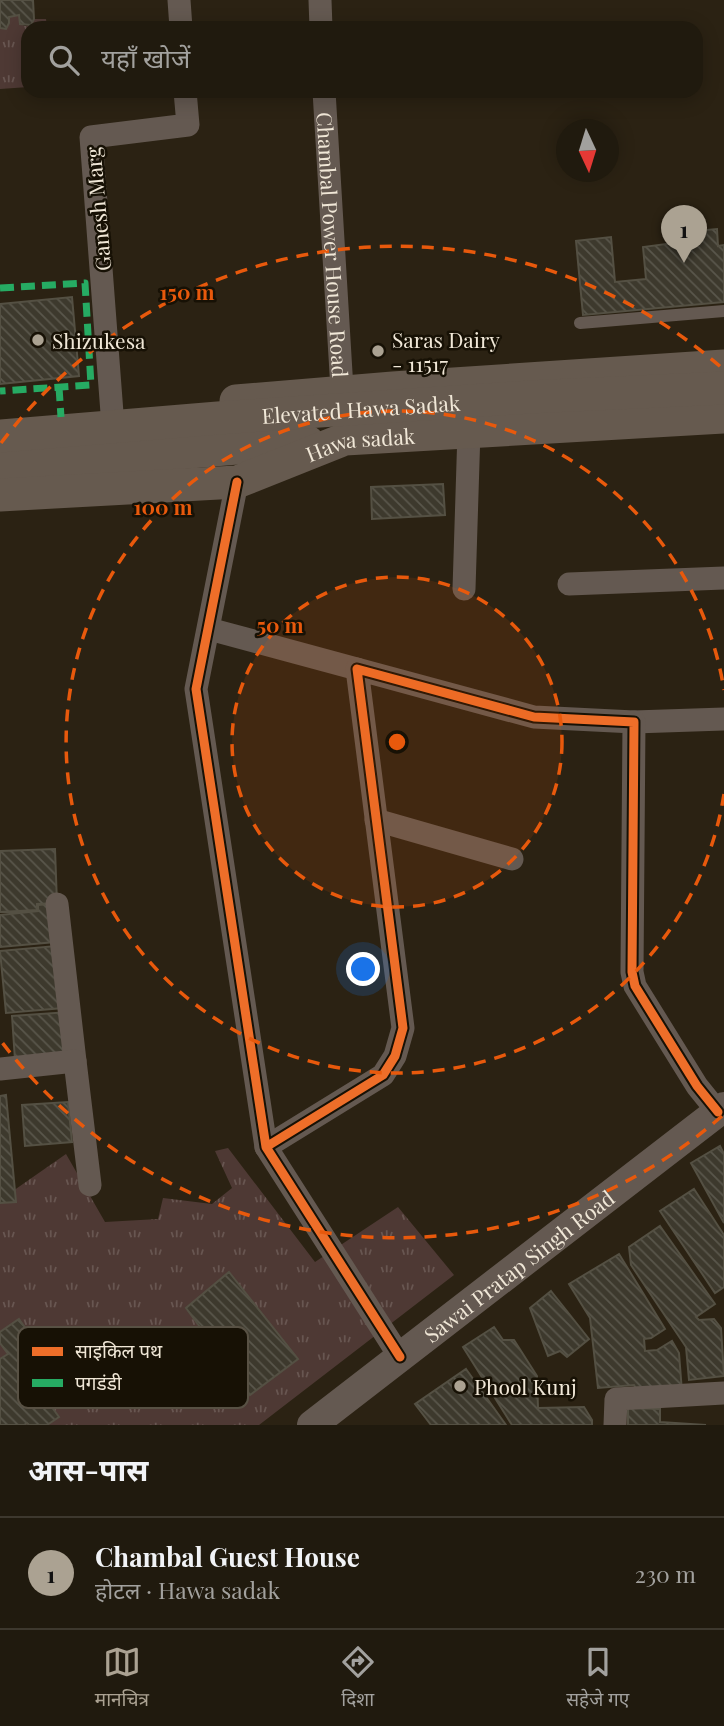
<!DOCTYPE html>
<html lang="hi">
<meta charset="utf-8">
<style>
:root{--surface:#201a0e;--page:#2d271c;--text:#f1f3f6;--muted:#a2a19e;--line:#3d382e;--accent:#aba292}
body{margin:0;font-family:"Playfair Display","Noto Sans Devanagari",serif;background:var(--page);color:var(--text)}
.compass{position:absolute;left:556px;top:119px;width:63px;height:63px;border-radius:50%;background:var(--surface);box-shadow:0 4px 18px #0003;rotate:176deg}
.you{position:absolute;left:364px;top:970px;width:24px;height:24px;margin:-18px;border:5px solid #fff;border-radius:50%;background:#1a73e8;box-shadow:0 0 0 10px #1a73e833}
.badge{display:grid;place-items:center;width:46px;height:46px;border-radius:50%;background:var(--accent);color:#111;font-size:23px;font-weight:700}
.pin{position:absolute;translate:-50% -58px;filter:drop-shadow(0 2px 4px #0008)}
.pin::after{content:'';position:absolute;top:37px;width:24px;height:21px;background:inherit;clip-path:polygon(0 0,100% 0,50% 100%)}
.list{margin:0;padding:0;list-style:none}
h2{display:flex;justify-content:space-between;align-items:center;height:91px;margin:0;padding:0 28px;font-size:30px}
h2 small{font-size:23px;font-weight:400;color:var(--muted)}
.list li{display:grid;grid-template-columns:46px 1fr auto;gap:21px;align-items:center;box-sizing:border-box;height:112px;padding:0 28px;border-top:2px solid var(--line)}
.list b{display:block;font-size:26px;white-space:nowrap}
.list p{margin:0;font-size:23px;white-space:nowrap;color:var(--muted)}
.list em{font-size:23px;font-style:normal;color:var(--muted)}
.icon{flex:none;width:38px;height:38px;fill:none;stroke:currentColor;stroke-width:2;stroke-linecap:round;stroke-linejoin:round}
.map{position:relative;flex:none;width:724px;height:1425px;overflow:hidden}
.search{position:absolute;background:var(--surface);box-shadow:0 4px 18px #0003;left:21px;right:21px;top:21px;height:77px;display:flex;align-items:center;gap:18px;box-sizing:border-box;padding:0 24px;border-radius:21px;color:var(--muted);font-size:26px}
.sheet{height:203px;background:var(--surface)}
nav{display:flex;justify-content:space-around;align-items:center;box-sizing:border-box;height:98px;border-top:2px solid var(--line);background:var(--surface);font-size:19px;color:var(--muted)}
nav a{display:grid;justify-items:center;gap:4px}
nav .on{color:var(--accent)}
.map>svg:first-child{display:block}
.grass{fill:url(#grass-tufts)}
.building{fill:url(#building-back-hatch);stroke:#545043;stroke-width:2}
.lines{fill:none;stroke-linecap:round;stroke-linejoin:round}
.service{stroke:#645951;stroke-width:12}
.minor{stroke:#645951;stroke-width:23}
.tertiary{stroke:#645951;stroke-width:30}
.secondary{stroke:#665a4f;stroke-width:33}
.secondary-bridge{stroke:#665a4f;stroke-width:33}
.quiet{stroke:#26ab63;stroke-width:7;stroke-dasharray:14 7;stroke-linecap:butt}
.cycleway-casing{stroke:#171105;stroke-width:13}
.cycleway{stroke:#ee6e29;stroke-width:9}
.ring{fill:none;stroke:#e8590c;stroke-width:3.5;stroke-dasharray:12 9}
.poi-dot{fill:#aba292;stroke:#171105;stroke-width:2.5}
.labels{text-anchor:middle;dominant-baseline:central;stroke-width:5;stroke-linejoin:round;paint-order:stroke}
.street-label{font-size:21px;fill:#f0e7d7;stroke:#171105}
.poi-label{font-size:21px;fill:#f0e7d7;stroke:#171105;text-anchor:start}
.key{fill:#171105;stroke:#585144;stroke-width:2}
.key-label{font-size:19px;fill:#f0e7d7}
.centre{fill:#e8590c;stroke:#171105;stroke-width:3.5}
.ring-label{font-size:21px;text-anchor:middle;font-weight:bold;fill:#e8590c;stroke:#171105;stroke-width:5;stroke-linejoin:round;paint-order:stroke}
</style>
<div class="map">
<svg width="724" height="1425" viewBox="0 0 724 1425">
<defs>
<pattern id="grass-tufts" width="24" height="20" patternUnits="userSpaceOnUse" patternTransform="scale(1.75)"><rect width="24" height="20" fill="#4e3934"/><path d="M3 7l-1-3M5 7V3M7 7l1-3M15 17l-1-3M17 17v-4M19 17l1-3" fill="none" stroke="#685651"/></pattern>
<pattern id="building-back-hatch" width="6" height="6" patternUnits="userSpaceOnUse" patternTransform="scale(1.75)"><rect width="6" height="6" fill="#3d392d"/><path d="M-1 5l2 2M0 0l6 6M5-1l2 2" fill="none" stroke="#59564b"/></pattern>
</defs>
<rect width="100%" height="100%" fill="#2b2213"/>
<path class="grass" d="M19 15 20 24 25 26 31 25 34 19H46L47 28H28V87L0 89V28L6 29 9 23V17Z
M228 1148 315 1262 398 1207 454 1275 259 1425H0V1200L66 1154 105 1222 158 1219 163 1198 212 1204 232 1188 215 1151Z"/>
<path class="building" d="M0 0H33L34 19 31 25 20 24 19 15 9 17V23L6 29 0 28Z
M717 229 718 246 724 245V302L583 315 576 241 611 237 615 282 646 279 643 247 674 243 673 233Z
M72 297 79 376 0 384V304Z
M443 484 445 515 372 519 371 487Z
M55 849 57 903 37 904V910L0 912V851Z
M51 904 55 942 0 947V915L38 911V905Z
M56 946 63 1008 6 1013 0 951Z
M69 1012 72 1055 15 1060 12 1016Z
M6 1095 16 1202 0 1203V1096Z
M68 1102 72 1142 25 1146 22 1105Z
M720 1146 724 1154V1223L691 1163Z
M694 1189 724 1235V1287L715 1293 660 1211Z
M660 1226 715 1304 696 1317 699 1320 714 1319 721 1328 724 1376 689 1380 686 1347 631 1265 629 1247Z
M619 1254 665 1329 651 1338 644 1339 645 1351 657 1350 672 1341 679 1353 682 1392 640 1395 634 1385 598 1388 590 1318 569 1284Z
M229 1272 298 1359 250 1395 186 1308Z
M551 1291 589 1339 567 1357 560 1351 548 1356 530 1308Z
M19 1319 52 1366 63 1359 81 1386 51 1406 59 1417 47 1425H29L27 1423 24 1425H0V1359L8 1354 0 1343V1332Z
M494 1327 503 1340H514L537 1376 538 1408 584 1407 592 1420V1425H512L463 1347Z
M466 1369 506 1425H431L415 1404Z
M628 1408 660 1409V1422L706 1425H628Z"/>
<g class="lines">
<path class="service" d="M580 323 724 311"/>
<g class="minor">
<path d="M179 0 181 28"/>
<path d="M320 0 321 28"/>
<path id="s1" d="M324 91 343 406"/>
<path d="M112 413 91 137 188 125 185 91"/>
<path d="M237 482 196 689 266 1147"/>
<path d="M569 584 724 578"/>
<path d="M464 589 469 431"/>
<path d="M209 629 357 669"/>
<path d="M634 722 724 719"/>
<path d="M376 820 512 859"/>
<path d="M57 904 75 1061"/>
<path d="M0 1069 75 1061 90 1185"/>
<path d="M400 1357 266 1147 383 1075 395 1056 403 1028 357 669 534 717 634 722 632 972 635 986 697 1086 718 1112"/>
<path d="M615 1425 616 1399 724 1393"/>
</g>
<path class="tertiary" id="s2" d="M312 1425 724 1107"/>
<g class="secondary">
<path d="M236 401 393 388 724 366"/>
<path d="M0 468 308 442"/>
<path id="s3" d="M0 495 237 482 345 439 724 417"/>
</g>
<path class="secondary-bridge" id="s4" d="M0 436 218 418 529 397 724 388"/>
<path class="quiet" d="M0 288 85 283 91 385 0 391
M59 387 61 417"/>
<defs>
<path id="cycleway" d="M237 482 196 689 266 1147
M400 1357 266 1147 383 1075 395 1056 403 1028 357 669 534 717 634 722 632 972 635 986 697 1086 718 1112"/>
</defs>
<use href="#cycleway" class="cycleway-casing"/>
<use href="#cycleway" class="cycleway"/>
</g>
<circle cx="397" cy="742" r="165" fill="#e8590c" fill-opacity=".12"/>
<g class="ring">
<circle cx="397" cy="742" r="165"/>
<path d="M724 794A331 331 0 1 1 724 690"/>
<path d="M722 1116A496 496 0 0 1 1 1041M1 443A496 496 0 0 1 722 368"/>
</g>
<g class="poi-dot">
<circle cx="38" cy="340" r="7"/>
<circle cx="378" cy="351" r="7"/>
<circle cx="460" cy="1386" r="7"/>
</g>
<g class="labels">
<g class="street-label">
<text transform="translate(97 209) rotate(-95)">Ganesh Marg</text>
<text stroke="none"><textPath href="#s1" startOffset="154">Chambal Power House Road</textPath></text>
<text stroke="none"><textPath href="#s4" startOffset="362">Elevated Hawa Sadak</textPath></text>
<text stroke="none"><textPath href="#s3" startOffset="368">Hawa sadak</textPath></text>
<text stroke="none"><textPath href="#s2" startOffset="261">Sawai Pratap Singh Road</textPath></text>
</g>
<g class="poi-label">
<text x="392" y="339">Saras Dairy<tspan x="392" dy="24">- 11517</tspan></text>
<text x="52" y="340">Shizukesa</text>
<text x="474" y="1386">Phool Kunj</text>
</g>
</g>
<rect x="18" y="1327" width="230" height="81" rx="10" class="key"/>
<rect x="32" y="1347" width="31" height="9" fill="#ee6e29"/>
<rect x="32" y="1379" width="31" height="8" fill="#26ab63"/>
<g class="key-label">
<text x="75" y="1358">साइकिल पथ</text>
<text x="75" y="1390">पगडंडी</text>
</g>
<circle cx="397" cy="742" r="10" class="centre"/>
<g class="ring-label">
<text x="187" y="300">150 m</text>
<text x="163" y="515">100 m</text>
<text x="280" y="633">50 m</text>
</g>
</svg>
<svg class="compass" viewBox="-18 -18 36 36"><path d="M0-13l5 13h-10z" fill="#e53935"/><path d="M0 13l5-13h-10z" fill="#a2a19e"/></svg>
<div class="you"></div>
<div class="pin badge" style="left:684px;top:263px">1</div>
<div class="search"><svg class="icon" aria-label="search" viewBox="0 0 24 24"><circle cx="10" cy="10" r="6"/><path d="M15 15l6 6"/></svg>यहाँ खोजें</div>
</div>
<section class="sheet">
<h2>आस-पास<small></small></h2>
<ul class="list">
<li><span class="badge">1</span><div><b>Chambal Guest House</b><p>होटल · Hawa sadak</p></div><em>230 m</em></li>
</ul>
</section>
<nav>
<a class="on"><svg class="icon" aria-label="map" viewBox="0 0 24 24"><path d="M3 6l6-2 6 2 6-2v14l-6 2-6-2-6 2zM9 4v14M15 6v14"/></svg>मानचित्र</a>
<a><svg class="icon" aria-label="directions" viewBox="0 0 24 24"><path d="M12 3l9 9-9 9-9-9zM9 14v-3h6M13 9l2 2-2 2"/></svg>दिशा</a>
<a><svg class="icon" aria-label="saved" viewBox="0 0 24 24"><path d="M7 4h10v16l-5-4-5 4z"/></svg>सहेजे गए</a>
</nav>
